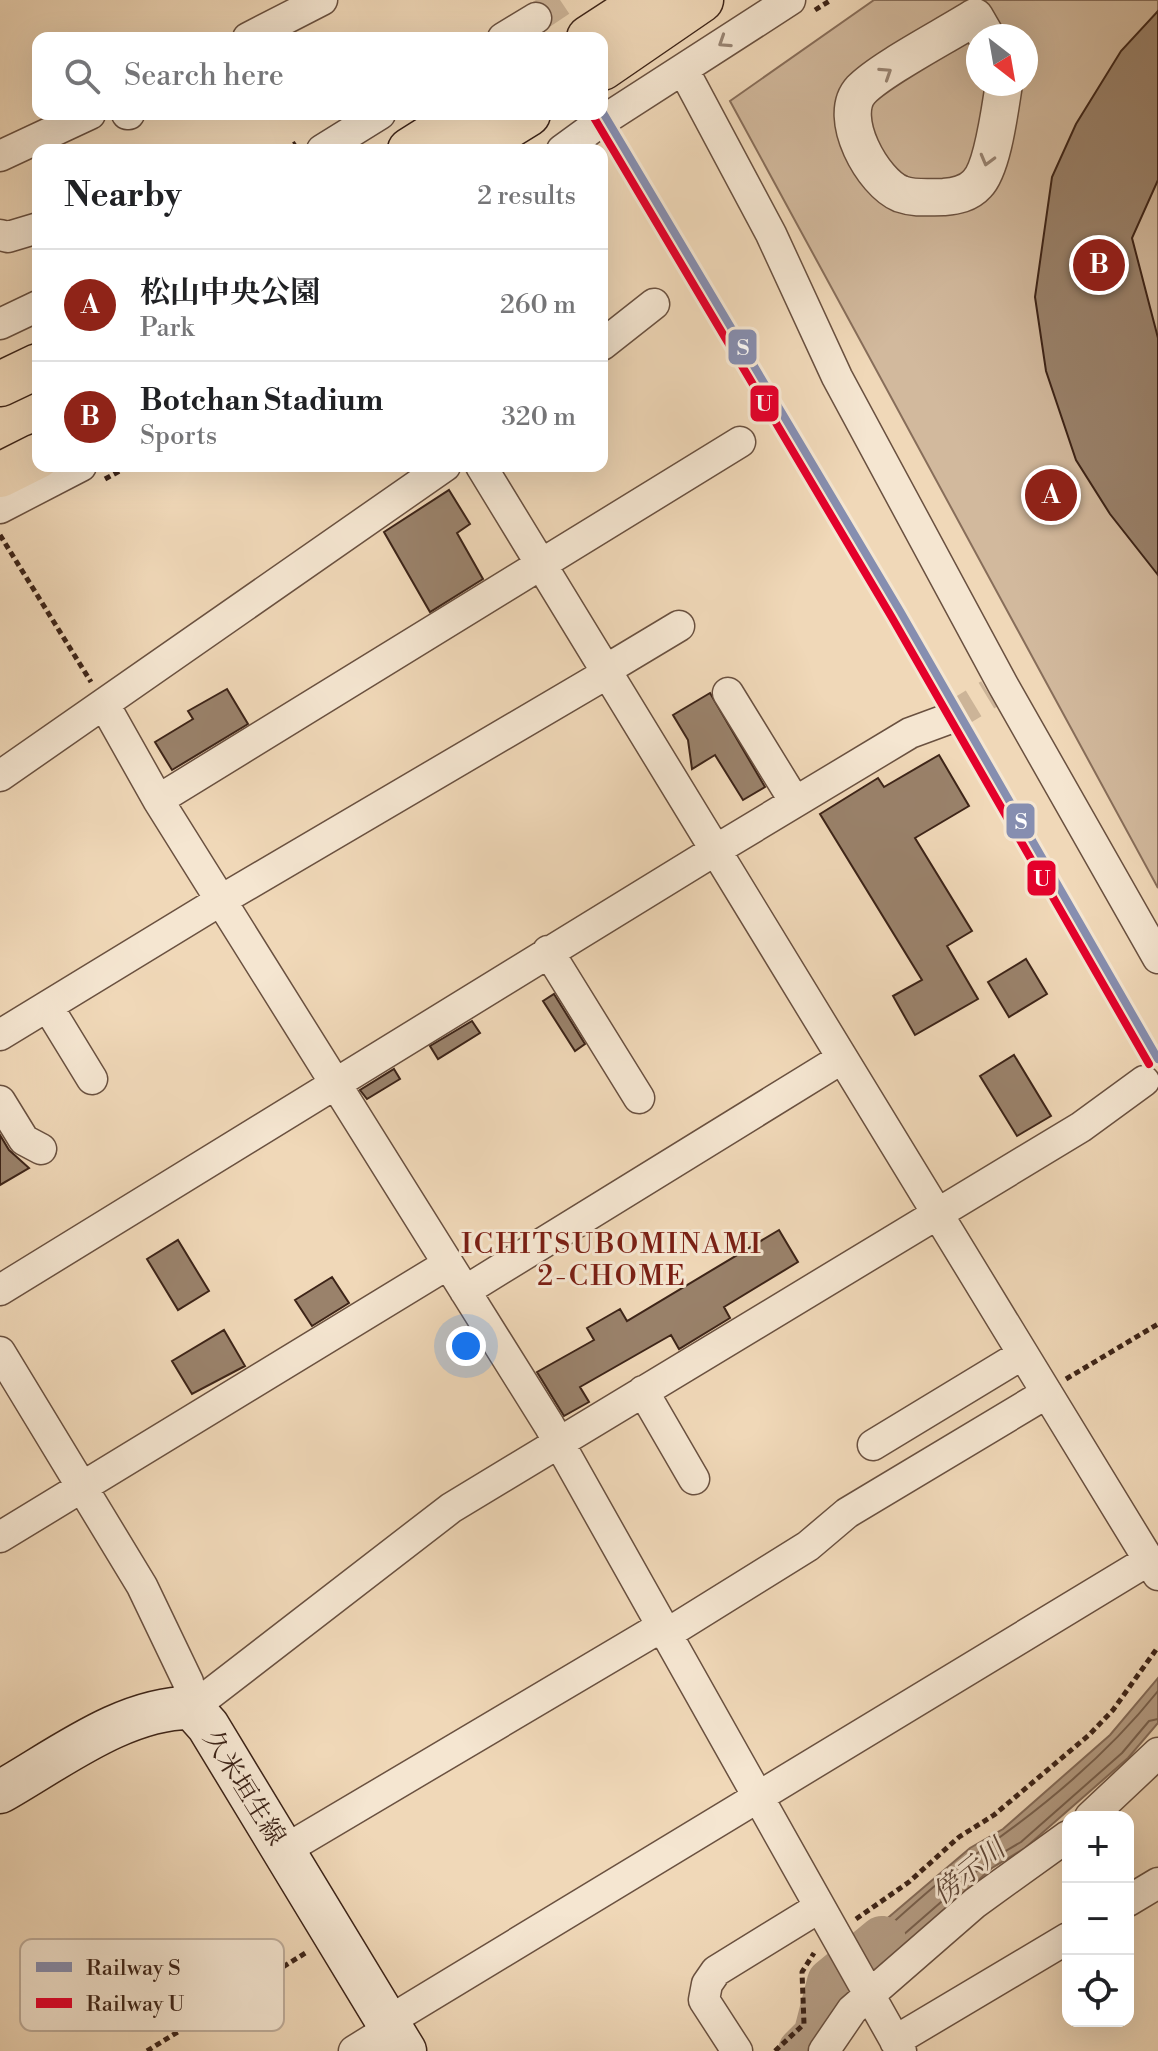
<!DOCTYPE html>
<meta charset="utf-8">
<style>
:root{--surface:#fff;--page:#f6f6f6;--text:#202124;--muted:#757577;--line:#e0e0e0;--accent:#8f2418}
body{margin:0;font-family:"Libre Bodoni","Noto Serif JP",serif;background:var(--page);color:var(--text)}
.controls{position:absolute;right:24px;bottom:24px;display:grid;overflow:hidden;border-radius:16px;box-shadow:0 8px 32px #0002}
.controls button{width:72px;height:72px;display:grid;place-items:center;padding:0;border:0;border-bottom:2px solid var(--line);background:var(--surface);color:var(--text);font:40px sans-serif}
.compass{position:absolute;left:966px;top:24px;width:72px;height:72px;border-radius:50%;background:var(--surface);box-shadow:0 8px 32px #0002;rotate:149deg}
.you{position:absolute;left:466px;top:1346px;width:28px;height:28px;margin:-20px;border:6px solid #fff;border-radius:50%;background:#1a73e8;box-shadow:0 0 0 12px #1a73e833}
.badge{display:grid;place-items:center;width:52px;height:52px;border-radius:50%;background:var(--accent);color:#fff;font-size:26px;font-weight:700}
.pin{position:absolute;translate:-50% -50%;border:4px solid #fff;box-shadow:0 2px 8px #0006}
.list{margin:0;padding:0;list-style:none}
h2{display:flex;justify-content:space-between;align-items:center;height:104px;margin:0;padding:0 32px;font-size:34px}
h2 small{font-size:26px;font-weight:400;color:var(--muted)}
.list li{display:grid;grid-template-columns:52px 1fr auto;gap:24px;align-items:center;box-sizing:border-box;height:112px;padding:0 32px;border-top:2px solid var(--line)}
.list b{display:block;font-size:30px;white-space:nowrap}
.list p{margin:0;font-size:26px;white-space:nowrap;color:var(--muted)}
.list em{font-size:26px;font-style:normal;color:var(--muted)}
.icon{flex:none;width:44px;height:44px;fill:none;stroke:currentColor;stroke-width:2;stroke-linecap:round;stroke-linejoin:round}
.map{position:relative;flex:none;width:1158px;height:2051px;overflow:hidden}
.search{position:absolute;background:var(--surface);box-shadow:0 8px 32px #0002;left:32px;top:32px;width:576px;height:88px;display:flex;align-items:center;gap:20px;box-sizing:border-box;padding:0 28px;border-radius:16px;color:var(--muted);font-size:30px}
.panel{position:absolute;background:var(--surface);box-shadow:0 8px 32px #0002;left:32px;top:144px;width:576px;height:328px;border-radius:16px}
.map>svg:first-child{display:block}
.green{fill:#d2b99d;stroke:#886e5a;stroke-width:2;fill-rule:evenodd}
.water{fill:#b39b82;stroke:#846b58;stroke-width:2}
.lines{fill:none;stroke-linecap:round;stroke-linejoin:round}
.shore{stroke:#78604d;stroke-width:2}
.river{stroke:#b39b82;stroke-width:48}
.building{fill:#9a826b;stroke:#3d2418;stroke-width:2}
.minor-tunnel{stroke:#ccb498;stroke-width:30;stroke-dasharray:30 15;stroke-linecap:butt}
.minor-casing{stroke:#6a5140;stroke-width:33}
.tertiary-casing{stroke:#6a5140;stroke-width:39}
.secondary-casing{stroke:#3d2418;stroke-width:45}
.motorway-casing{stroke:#3d2418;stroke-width:47}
.path{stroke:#3d2418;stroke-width:5;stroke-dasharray:6 4;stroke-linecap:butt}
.minor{stroke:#f5e6d1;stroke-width:30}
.tertiary{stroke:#f5e6d1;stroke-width:36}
.secondary{stroke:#f5e6d1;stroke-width:42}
.motorway{stroke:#f0d8b8;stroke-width:44}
.rail-1-casing{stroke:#f5e6d1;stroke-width:14}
.rail-2-casing{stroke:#f5e6d1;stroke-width:14}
.rail-1{stroke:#868eb0;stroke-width:8}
.rail-2{stroke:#e4002b;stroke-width:8}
.oneway{stroke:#998574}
.labels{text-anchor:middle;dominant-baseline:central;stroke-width:6;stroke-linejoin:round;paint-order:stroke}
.street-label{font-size:26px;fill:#3d2418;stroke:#f5e6d1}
.neighbourhood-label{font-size:28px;letter-spacing:2px;fill:#7a1f14;stroke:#f5e6d1}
.water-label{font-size:28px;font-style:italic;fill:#604838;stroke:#f5e6d1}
.key{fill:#f5e6d1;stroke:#beac9a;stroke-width:2}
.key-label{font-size:22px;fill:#3d2418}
.line-badge{stroke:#f5e6d1;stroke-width:3}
.badge-label{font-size:22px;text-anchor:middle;font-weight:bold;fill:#fff}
</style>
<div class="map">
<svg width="1158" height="2051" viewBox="0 0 1158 2051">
<rect width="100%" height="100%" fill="#f0d8b8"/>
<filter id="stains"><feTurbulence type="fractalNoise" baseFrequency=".0025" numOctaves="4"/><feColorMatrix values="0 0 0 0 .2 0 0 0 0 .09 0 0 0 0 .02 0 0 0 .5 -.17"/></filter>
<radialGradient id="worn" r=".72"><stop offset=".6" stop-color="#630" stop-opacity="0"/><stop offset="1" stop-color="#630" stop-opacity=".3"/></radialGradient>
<path class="green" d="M874 0H1158V888L730 101ZM978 36H1026V84H978Z"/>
<path class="water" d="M1158 1678V1723L1128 1758 1025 1848 992 1868 850 1993 823 1973 970 1848 1003 1829 1110 1735Z"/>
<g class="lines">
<path class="shore" d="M863 1949C900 1917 936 1882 976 1854 1043 1808 1107 1755 1158 1691
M871 1963 987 1862 1021 1842 1122 1753 1149 1721 1158 1719"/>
<path class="river" d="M802 2051 817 2036 831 1982 882 1940"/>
</g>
<path class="building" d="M1158 11V180L1132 238 1158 338V575L1110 514 1076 460 1046 371 1035 297 1052 177 1076 124 1121 51Z
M449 490 470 524 457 533 483 579 430 612 384 532Z
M227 689 248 724 172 770 155 742 193 719 188 711Z
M710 693 765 787 743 800 715 755 692 769 688 740 673 715Z
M939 755 969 806 915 838 972 931 947 946 978 999 915 1035 893 996 922 980 820 814 878 778 884 787Z
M1026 959 1047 994 1009 1017 988 982Z
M554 994 585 1044 575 1051 543 1001Z
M472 1021 480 1033 438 1059 430 1046Z
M1014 1055 1051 1116 1017 1136 980 1076Z
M394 1069 400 1079 367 1099 360 1090Z
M0 1135 9 1150 29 1168 0 1185Z
M779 1230 798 1262 724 1307 730 1318 679 1349 671 1335 580 1387 589 1402 564 1416 537 1372 594 1340 587 1328 620 1309 627 1321Z
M178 1240 209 1291 178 1310 147 1259Z
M332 1277 349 1303 312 1326 295 1300Z
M224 1330 245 1366 192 1394 172 1361Z"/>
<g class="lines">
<path class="minor-tunnel" d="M536 18 563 0
M948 719 989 694"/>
<defs>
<path id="minor" d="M248 38 322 0
M503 38 536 18
M683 69 771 234 837 377 1003 685 1158 958
M127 114H129
M607 118 790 0
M322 150 380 114
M562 150 599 123
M0 156 90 114
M0 235 8 237 38 228
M0 324 38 306
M602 345 654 304
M481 466 1158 1575
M0 508 81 466
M604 671 679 626
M728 693 795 802
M104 704 158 800 549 1425 901 2051
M0 776 445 466
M158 800 740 442
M548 951 639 1098
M48 1007 92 1079
M0 1035 223 899 606 674
M0 1101 24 1140 41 1149
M0 1290 714 851 910 733 948 719
M465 1291 841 1059
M0 1352 142 1586 188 1682 192 1708 451 1508 1081 1127 1144 1081
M643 1391 694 1479
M873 1445 1023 1354
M0 1537 448 1264
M665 1635 808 1546 847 1513 1047 1393
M1090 1817 1158 1753
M283 1851 661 1627
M1128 1901 1158 1883
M387 2022 1149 1560
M895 2041 1068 1938
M354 2051 391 2028
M737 2051 704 2000 707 1984 716 1971 820 1907
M824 2051 852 2010 975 1903 1068 1836"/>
<path id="tertiary" d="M986 36 975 17C947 35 881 69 861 90 836 117 873 183 901 194 915 199 929 197 944 197 956 196 968 194 977 184 993 168 1000 108 1004 84"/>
<path id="secondary" d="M0 1792C57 1760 124 1707 192 1708L208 1726 405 2051"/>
<path id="motorway" d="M589 38 647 0
M602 68 701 0
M410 150 467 114
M470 150 528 114
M0 384 38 366
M0 475 38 456"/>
</defs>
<use href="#minor" class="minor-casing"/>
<use href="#tertiary" class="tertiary-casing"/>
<use href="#secondary" class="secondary-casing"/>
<use href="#motorway" class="motorway-casing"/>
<path class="path" d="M815 10 831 0
M285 150 296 143
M105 479 129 466
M0 535 91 682
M1066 1379 1158 1324
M856 1919 909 1882 959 1837 994 1815 1089 1735 1113 1710 1158 1647
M147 2051 307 1952
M775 2051 804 2024 802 1972 814 1953"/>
<use href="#minor" class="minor"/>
<use href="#tertiary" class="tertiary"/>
<use href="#secondary" class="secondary"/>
<use href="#motorway" class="motorway"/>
<defs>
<path id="rail-1" d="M602 111 900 611 1158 1059"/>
<path id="rail-2" d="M593 116 891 616 1149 1064"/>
</defs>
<use href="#rail-1" class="rail-1-casing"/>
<use href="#rail-2" class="rail-2-casing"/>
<use href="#rail-1" class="rail-1"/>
<use href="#rail-2" class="rail-2"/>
</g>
<defs><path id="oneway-chevron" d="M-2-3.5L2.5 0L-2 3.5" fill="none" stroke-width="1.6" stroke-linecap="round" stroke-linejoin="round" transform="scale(2)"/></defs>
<g class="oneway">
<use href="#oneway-chevron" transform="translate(724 42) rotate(147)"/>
<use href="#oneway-chevron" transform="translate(886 73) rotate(-33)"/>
<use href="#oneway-chevron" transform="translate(987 160) rotate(105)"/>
</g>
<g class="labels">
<g class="street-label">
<text transform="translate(244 1788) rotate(58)">久米垣生線</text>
</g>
<g class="neighbourhood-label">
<text x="612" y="1244">ICHITSUBOMINAMI<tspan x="612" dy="32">2-CHOME</tspan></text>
</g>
<g class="water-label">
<text transform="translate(969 1872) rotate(-39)">傍示川</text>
</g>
</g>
<rect x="20" y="1939" width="264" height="92" rx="12" class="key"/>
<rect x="36" y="1962" width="36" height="10" fill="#868eb0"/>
<rect x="36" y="1998" width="36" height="10" fill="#e4002b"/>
<g class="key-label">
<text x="86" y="1975">Railway S</text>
<text x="86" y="2011">Railway U</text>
</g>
<g class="line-badge">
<rect x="727" y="328" width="31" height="38" rx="8" fill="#868eb0"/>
<rect x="749" y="384" width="31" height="39" rx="8" fill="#e4002b"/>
<rect x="1005" y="802" width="31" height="38" rx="8" fill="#868eb0"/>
<rect x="1026" y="859" width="31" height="38" rx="8" fill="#e4002b"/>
</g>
<g class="badge-label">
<text x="743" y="355">S</text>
<text x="764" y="411">U</text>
<text x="1021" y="829">S</text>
<text x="1042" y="886">U</text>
</g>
<rect width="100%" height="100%" filter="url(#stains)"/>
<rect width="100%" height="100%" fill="url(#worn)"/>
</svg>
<div class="controls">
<button>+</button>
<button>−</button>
<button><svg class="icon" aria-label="locate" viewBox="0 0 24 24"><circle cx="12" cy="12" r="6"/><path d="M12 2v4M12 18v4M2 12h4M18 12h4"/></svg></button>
</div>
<svg class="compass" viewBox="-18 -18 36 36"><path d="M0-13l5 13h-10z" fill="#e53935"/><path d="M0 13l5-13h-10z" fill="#757577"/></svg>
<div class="you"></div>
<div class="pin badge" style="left:1051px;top:495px">A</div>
<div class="pin badge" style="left:1099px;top:265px">B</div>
<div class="search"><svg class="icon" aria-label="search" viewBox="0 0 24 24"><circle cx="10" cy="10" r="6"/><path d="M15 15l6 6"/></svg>Search here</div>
<section class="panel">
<h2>Nearby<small>2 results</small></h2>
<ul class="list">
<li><span class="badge">A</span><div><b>松山中央公園</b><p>Park</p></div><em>260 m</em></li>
<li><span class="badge">B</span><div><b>Botchan Stadium</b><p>Sports</p></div><em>320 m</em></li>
</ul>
</section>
</div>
